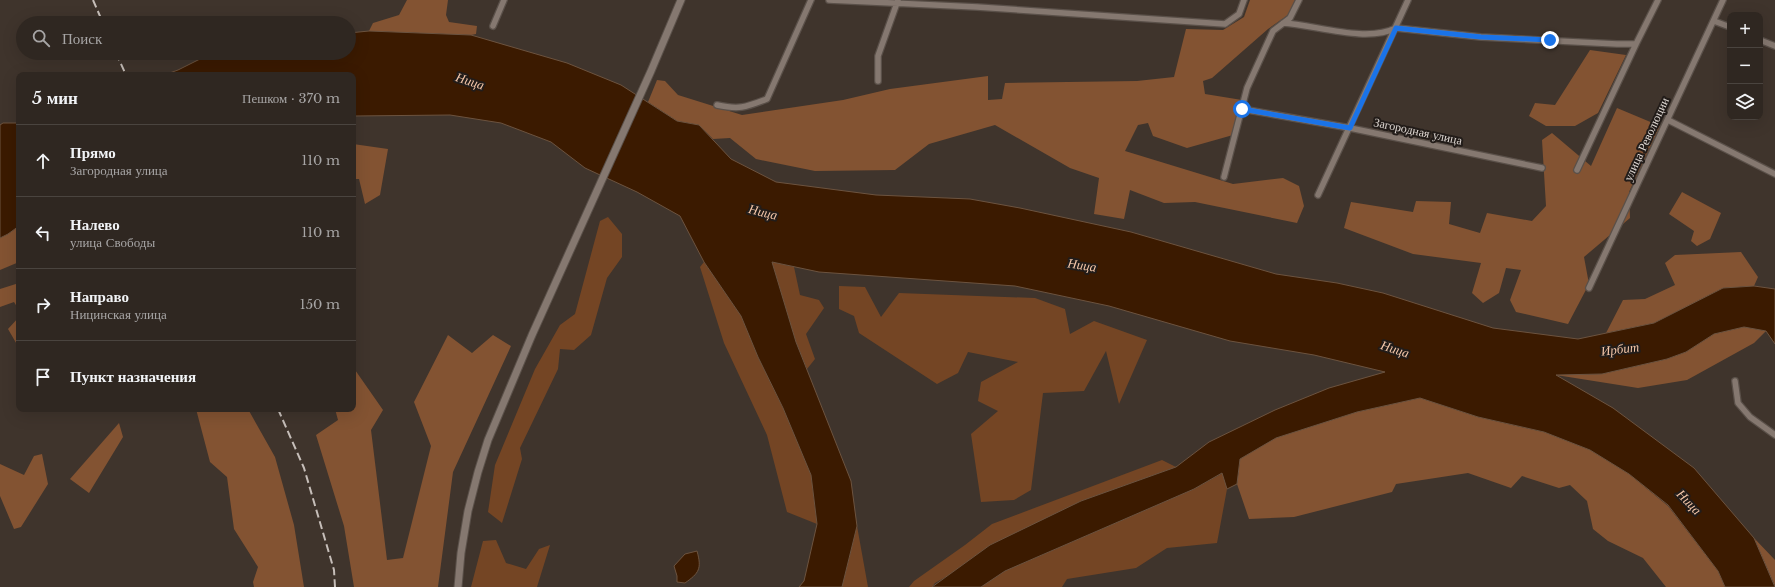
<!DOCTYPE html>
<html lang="ru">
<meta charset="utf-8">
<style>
:root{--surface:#2f2721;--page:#3b332e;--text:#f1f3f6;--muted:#a7a5a5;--line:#4a443f}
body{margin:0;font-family:"Libre Baskerville",serif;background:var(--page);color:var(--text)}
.controls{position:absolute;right:12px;top:12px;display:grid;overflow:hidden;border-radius:8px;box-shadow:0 4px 16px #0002}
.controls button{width:36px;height:36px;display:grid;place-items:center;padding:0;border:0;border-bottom:1px solid var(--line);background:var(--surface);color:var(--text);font:20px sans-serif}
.stop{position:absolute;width:12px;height:12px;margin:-9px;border:3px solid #1a73e8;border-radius:50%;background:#fff}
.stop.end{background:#1a73e8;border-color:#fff;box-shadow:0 1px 4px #0008}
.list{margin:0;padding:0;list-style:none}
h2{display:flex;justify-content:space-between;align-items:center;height:52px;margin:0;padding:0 16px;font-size:17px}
h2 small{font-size:13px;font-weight:400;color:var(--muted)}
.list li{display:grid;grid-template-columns:26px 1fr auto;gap:12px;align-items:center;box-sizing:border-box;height:72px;padding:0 16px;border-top:1px solid var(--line)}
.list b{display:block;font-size:15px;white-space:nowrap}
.list p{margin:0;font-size:13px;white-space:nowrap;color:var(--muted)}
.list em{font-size:13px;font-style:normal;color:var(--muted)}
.icon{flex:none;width:22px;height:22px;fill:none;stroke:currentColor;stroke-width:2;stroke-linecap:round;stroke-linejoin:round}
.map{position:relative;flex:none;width:1775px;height:587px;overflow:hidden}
.search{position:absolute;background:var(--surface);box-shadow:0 4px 16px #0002;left:16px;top:16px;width:340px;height:44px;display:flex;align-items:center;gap:10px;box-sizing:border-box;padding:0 14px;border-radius:22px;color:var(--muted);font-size:15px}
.panel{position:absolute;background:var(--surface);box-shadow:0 4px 16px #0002;left:16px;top:72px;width:340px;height:340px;border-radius:8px}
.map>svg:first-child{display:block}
.green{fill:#744524}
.forest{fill:#835332}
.water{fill:#3b1a00;stroke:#6c533f}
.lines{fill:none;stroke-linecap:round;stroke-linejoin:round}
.minor-casing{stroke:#5a5049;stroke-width:8}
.tertiary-casing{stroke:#5a5049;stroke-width:9}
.minor{stroke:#857870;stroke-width:5.5}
.tertiary{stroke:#857870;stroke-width:7}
.rail{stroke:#c6beb9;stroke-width:2;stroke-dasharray:8 4;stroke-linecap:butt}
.route{stroke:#1a73e8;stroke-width:5}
.labels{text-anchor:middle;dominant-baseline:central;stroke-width:4;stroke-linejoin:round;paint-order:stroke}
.street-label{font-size:12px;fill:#dfd8d3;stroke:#221c19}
.water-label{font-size:13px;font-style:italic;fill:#f6c8aa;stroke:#221c19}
</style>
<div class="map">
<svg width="1775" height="587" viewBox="0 0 1775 587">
<rect width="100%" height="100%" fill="#3f342c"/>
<path class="green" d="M608 217 622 234V257L607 278 591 335 574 350 560 349 558 369 520 448 522 459 502 523 488 512 495 465 535 369 560 325 575 314 600 221Z
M704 262 741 316 758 357 783 408 811 475 817 524 787 512 767 435 724 343 700 267Z
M772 262 794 267 800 295 819 300 824 308 806 334 815 359 807 369 796 342Z
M839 286 865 287 881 317 899 293 1035 298 1065 309 1070 334 1094 321 1147 340 1119 404 1106 351 1084 391 1043 393 1031 490 1014 500 981 502 971 434 998 411 978 401 981 382 1018 362 968 352 958 373 937 384 859 333 854 316 839 309Z
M1162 460 1176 467 1081 501 935 583 932 587H909L914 581 965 545 992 524Z
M1223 473 1227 489 1217 543 1167 548 1136 568 1067 579 1062 587H981L1005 571 1194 489Z
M857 526 868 587H842Z
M496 540 506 563 526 569 539 549 550 545 537 587H471L483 541Z"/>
<path class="forest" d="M407 0H448L446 15 449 22 477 26 476 34 471 35 369 31 373 23 399 15Z
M1250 0H1295L1288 15 1268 29 1212 78 1203 81 1205 94 1242 100 1233 135 1187 148 1153 136 1148 123 1138 125 1125 151 1233 184 1283 178 1299 186 1304 206 1297 223 1195 202 1164 203 1130 190 1124 219 1094 214 1099 178 1070 168 995 125 929 144 895 170 815 171 756 159 730 138 713 139 699 125 677 121 648 102 657 80 665 81 678 95 742 115 843 100 890 89 988 76V100L1002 99 1005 83 1137 81 1174 77 1186 29 1223 30 1244 17Z
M1590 50 1626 55 1598 113 1575 126H1546L1529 116 1535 103 1555 105Z
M1617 108 1660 126 1629 192 1630 218 1584 257 1589 284 1568 324 1516 312 1510 300 1521 270 1506 268 1499 293 1483 303 1472 293 1481 263 1413 254 1344 228 1351 202 1413 212 1416 201 1451 202 1449 224 1480 233 1487 213 1532 221 1546 206 1542 140 1552 133 1591 166Z
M353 144 388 149 380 195 365 204 359 179H353Z
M1682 192 1721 213 1710 239 1697 246 1691 241 1694 231 1669 214Z
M19 226V262L0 270V238L8 234Z
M1741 252 1758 277 1754 286 1723 288 1654 323 1606 333 1623 300 1645 299 1675 285 1665 263 1675 255Z
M19 283V310L14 302 0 307V289Z
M19 317V348L8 329Z
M1744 327 1766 331 1754 343 1687 380 1638 388 1556 375 1602 374 1667 359 1686 352 1714 334Z
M448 335 472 353 493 335 511 346 453 472 438 587H354L344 526 316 435 338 420 335 409H353V367L383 410 371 430 387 560 403 558 431 446 414 402Z
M1420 398 1478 417 1544 432 1590 450 1629 474 1668 506 1718 571 1725 587H1666L1643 558 1608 541 1593 529 1587 501 1570 485 1559 488 1522 476 1511 488 1468 473 1396 484 1392 492 1294 517 1249 519 1237 484 1240 459 1275 438 1357 412Z
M196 409H248L275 457 294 525 304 587H254L253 582 258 567 234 529 227 477 210 462Z
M119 423 123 437 89 493 70 479Z
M42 454 48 484 21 527 14 529 0 496V464L24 475 34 456Z
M1754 538 1775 560V586Z"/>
<path class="water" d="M369 31 471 35 567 63 621 85 677 121 699 125 731 159 776 182 876 195 970 199 1020 208 1131 232 1276 274 1337 283 1383 293 1493 328 1578 339 1654 323 1723 288 1754 286 1775 289V344L1766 331 1744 327 1714 334 1686 352 1667 359 1602 374 1556 375 1613 408 1694 468 1754 538 1775 587H1725L1718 571 1668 505 1629 474 1590 450 1544 432 1478 417 1420 398 1357 412 1276 438 1240 459 1237 484 1227 489 1222 473 1194 489 1005 571 981 587H932L990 545 1081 501 1176 467 1209 442 1275 410 1329 388 1385 372 1314 355 1230 341 1109 306 1015 286 819 272 772 262 796 342 851 481 857 526 842 587H799L804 581 817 524 811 475 783 408 758 357 741 316 704 262 680 216 637 192 585 168 551 142 501 123 450 115 353 116V75H164L178 70 212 53H349V33Z
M3 123H19V226L8 234 0 238V125Z
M697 551C702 569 699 573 685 583L677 582V576L674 566 685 554Z"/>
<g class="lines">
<defs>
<path id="minor" d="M829 0 977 7 1225 24 1239 14 1244 0
M1714 21 1730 27
M1283 23C1316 25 1366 43 1396 28L1481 37 1617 44H1636
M493 26 504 0
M1760 40 1775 46
M878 81V56L898 0
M717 105C740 110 746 107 767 99L811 0
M1242 109 1350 128 1542 168
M1668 120 1775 174
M1577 170 1636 44 1658 0
M1224 177 1247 88 1273 31 1290 18 1299 0
M1318 195 1408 0
M1589 288 1723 0
M1735 381 1738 403 1750 417 1775 435"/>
<path id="tertiary" d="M458 587 461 553 468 511 478 472 488 440 532 335 651 71 681 0"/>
</defs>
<use href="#minor" class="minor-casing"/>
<use href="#tertiary" class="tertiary-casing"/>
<use href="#minor" class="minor"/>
<use href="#tertiary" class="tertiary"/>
<path class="rail" d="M93 0 103 23
M116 53 126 75
M278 409 304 468 334 570 335 587"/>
</g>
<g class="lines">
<path class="route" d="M1242 109 1350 128 1396 28 1481 37 1550 40"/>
</g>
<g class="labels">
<g class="street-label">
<text transform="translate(1418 131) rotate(12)">Загородная улица</text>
<text transform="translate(1646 139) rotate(-65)">улица Революции</text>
</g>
<g class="water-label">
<text transform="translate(470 81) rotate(18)">Ница</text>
<text transform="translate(763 212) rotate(14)">Ница</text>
<text transform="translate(1082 265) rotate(9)">Ница</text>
<text transform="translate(1395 349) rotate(18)">Ница</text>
<text transform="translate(1620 349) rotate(-7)">Ирбит</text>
<text transform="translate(1689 502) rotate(46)">Ница</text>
</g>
</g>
</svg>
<div class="controls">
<button>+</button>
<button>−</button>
<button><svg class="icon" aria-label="layers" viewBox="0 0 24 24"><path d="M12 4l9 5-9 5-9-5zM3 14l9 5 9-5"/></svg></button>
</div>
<div class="stop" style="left:1242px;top:109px"></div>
<div class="stop end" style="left:1550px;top:40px"></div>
<div class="search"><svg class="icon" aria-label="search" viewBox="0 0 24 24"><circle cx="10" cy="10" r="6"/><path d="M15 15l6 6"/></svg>Поиск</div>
<section class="panel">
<h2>5 мин<small>Пешком · 370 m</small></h2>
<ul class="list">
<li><svg class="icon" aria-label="ahead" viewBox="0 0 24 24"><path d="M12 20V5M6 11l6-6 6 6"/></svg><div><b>Прямо</b><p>Загородная улица</p></div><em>110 m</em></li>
<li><svg class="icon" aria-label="left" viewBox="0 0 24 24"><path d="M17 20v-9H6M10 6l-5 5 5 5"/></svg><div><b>Налево</b><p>улица Свободы</p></div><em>110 m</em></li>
<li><svg class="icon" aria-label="right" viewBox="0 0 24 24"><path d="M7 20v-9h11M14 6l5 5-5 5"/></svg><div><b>Направо</b><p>Ницинская улица</p></div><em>150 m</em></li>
<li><svg class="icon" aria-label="arrive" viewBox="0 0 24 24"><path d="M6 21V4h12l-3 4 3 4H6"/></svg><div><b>Пункт назначения</b></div></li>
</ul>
</section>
</div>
